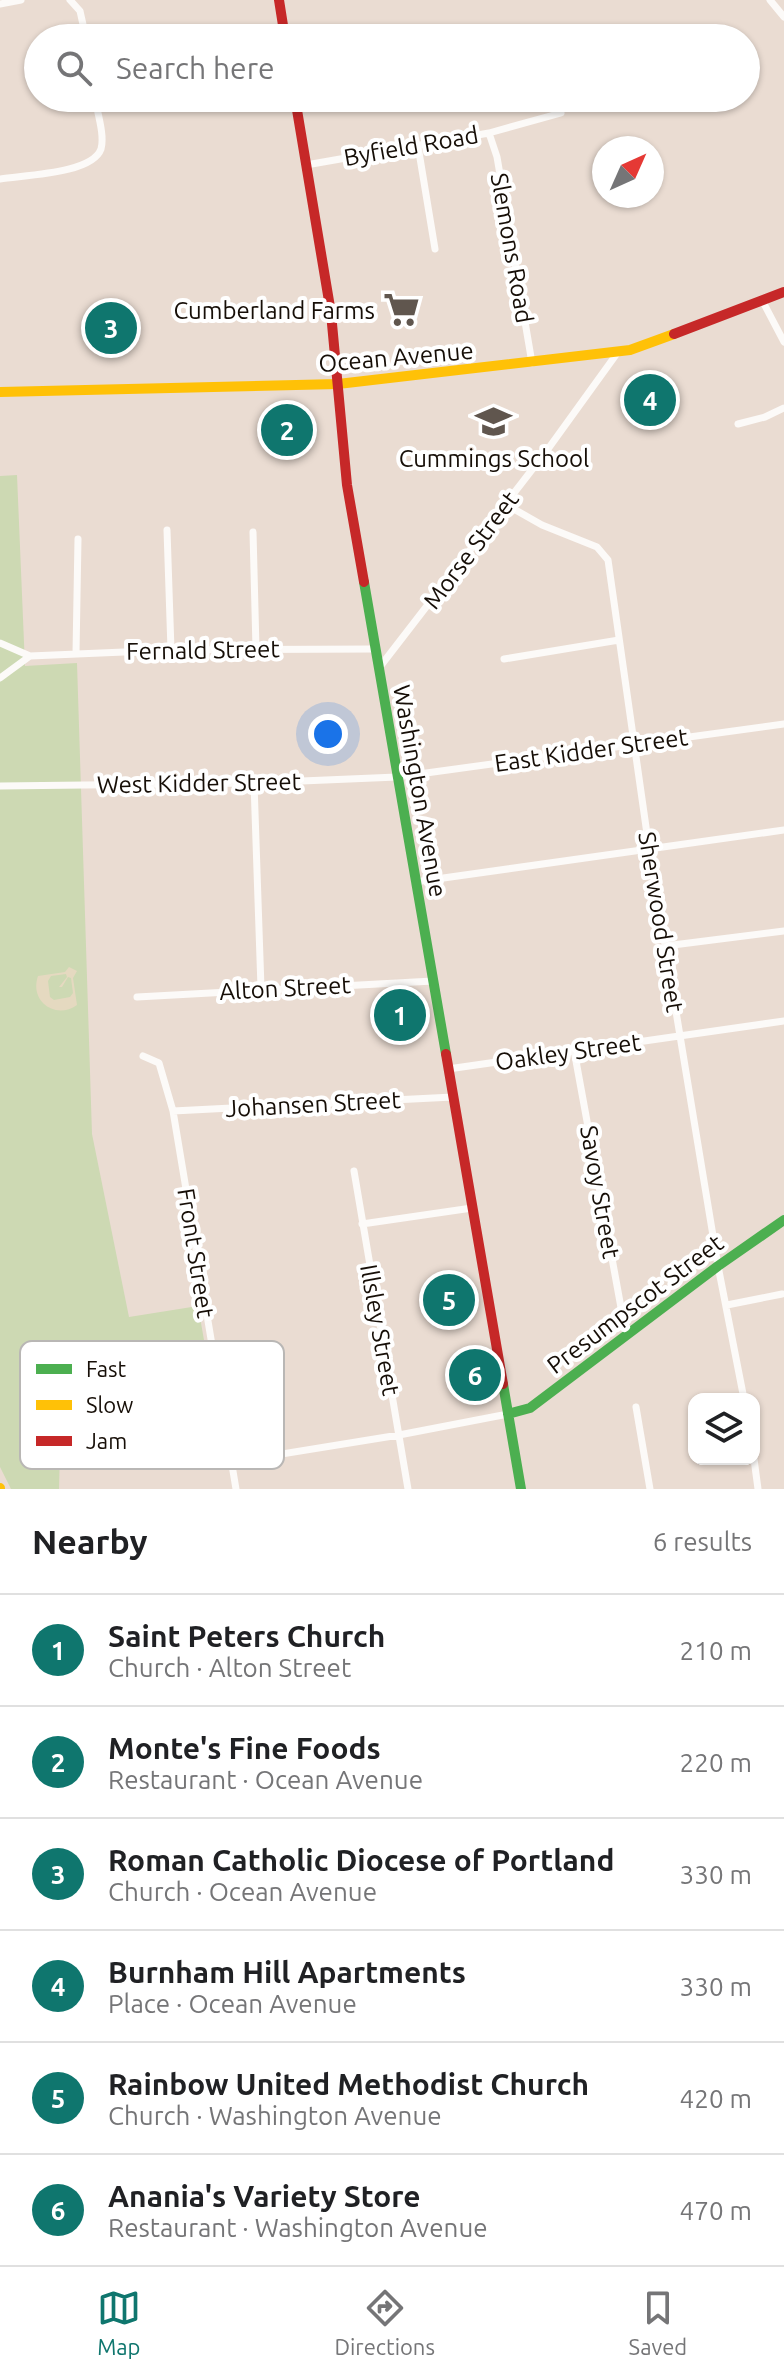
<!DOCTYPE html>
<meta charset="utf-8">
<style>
:root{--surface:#fff;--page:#f6f6f6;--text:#202124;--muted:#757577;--line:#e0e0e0;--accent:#0f766e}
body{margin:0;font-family:Ubuntu,sans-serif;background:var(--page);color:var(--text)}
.controls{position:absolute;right:24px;bottom:24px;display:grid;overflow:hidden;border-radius:16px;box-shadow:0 2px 6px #0004}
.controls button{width:72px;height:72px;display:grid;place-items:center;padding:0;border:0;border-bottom:2px solid var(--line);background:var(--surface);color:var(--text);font:40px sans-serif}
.compass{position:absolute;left:592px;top:136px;width:72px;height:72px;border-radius:50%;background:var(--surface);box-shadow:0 2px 6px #0004;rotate:45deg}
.you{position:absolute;left:328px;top:734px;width:28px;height:28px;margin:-20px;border:6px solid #fff;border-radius:50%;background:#1a73e8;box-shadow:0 0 0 12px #1a73e833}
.badge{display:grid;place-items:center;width:52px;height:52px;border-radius:50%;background:var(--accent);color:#fff;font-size:26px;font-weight:700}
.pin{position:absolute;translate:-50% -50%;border:4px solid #fff;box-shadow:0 2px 8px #0006}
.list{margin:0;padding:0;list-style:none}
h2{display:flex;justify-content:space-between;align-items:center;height:104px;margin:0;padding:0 32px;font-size:34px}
h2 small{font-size:26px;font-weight:400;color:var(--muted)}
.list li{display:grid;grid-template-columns:52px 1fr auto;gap:24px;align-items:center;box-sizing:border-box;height:112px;padding:0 32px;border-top:2px solid var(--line)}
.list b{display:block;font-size:30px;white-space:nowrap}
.list p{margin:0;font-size:26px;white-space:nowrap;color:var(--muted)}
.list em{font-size:26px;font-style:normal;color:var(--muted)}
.icon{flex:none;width:44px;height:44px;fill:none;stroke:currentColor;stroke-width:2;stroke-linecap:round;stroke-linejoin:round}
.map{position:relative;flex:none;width:784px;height:1489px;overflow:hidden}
.search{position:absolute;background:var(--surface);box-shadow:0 2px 6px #0004;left:24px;right:24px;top:24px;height:88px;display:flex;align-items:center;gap:20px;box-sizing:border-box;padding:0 28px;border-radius:44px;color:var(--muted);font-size:30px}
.sheet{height:776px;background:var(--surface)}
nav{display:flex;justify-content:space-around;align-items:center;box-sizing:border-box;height:112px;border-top:2px solid var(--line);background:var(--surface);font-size:22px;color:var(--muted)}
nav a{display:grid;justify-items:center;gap:4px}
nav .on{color:var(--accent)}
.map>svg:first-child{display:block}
.green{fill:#cdd9b3}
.sand{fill:#e5d9c0;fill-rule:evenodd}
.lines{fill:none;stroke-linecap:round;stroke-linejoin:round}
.street{stroke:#fcfaf8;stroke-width:7}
.fast{stroke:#4caf50;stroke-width:10}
.slow{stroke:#ffc107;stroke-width:10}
.jam{stroke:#c62828;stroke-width:10}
.labels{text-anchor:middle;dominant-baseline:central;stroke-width:8;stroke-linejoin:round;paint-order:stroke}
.street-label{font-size:24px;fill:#160e07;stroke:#fff}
.poi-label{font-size:24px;fill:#160e07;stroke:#fff;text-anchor:end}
.key{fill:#fff;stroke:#b9b7b5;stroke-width:2}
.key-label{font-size:22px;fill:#160e07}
</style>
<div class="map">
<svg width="784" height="1489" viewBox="0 0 784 1489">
<rect width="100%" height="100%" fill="#eadcd2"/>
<path class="green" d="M17 475 25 666 77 663 92 1134 129 1317 198 1306 213 1391 61 1413 59 1489H11L0 1467V476Z"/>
<path class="sand" d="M69 967 77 971 73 978 77 1005C56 1020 29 1002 38 976L65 972ZM66 974 67 977 59 987H62L68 977 71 978 73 993 70 997 54 1000 50 997 48 981 51 976Z"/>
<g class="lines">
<path class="street" d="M70 0 80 11 86 38
M770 0 784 17
M0 4 21 0
M489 133 497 157 532 363
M418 146 435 249
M306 165 489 133 561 113
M0 179C24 175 92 174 101 149 105 135 97 112 95 98
M762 300 784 342
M738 424 765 417 784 408
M505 504 542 525 597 547 608 560 649 848 718 1266 744 1399
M167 530 171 650
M253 532 256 649
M0 643 30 656 171 650 376 649
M76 653 78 539
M504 659 619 640
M379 668 548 449 618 352
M0 678 30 656
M254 783 261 988
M0 786 254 783 397 777 784 724
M415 882 784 830
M665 946 784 931
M137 997 433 981
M574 1050 626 1335
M143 1056 159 1063 173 1111 236 1489
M448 1069 784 1021
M173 1111 453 1097
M354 1171 408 1489
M362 1224 472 1208
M727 1305 782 1294
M636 1407 650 1489
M754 1459 758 1489
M232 1462 399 1435 508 1414"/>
<path class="fast" d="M364 582 446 1054
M503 1384 521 1489
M508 1414 530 1408 718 1266 784 1220"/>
<path class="slow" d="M0 392 338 384 630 350 674 334
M0 1488V1489"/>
<path class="jam" d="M279 0 285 38
M295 98 331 313 347 485 364 582
M674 334 784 292
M446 1054 503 1384"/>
</g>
<defs>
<symbol id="supermarket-bare" viewBox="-9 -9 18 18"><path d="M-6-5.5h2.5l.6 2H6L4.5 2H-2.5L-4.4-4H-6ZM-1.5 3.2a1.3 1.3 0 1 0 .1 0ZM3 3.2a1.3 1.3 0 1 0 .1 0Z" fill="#60564e" stroke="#fff" stroke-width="2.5" paint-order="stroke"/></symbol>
<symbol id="school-bare" viewBox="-9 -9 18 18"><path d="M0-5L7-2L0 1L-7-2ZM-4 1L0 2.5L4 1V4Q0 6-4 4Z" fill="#60564e" stroke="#fff" stroke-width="2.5" paint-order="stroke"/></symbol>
</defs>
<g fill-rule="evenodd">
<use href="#supermarket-bare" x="376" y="284" width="51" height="51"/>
<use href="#school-bare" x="468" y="396" width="51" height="51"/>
</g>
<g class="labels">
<g class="street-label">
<text transform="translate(411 146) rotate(-10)">Byfield Road</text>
<text transform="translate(512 248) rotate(80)">Slemons Road</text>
<text transform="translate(396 357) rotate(-5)">Ocean Avenue</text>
<text transform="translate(471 550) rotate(-53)">Morse Street</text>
<text transform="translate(203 650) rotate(-1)">Fernald Street</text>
<text transform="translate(591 750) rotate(-8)">East Kidder Street</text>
<text transform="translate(199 783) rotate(-1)">West Kidder Street</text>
<text transform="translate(420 791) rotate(80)">Washington Avenue</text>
<text transform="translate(661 922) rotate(81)">Sherwood Street</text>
<text transform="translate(285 988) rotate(-3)">Alton Street</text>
<text transform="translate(568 1052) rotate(-8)">Oakley Street</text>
<text transform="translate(313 1104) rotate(-3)">Johansen Street</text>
<text transform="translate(600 1192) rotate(80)">Savoy Street</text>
<text transform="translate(196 1253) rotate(81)">Front Street</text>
<text transform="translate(635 1304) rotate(-37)">Presumpscot Street</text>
<text transform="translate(380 1330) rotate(80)">Illsley Street</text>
</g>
<g class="poi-label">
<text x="375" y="310">Cumberland Farms</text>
<text x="494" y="458" text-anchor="middle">Cummings School</text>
</g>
</g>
<rect x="20" y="1341" width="264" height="128" rx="12" class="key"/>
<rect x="36" y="1364" width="36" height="10" fill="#4caf50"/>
<rect x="36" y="1400" width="36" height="10" fill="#ffc107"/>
<rect x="36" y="1436" width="36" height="10" fill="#c62828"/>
<g class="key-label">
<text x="86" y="1377">Fast</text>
<text x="86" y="1413">Slow</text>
<text x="86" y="1449">Jam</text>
</g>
</svg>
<div class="controls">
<button><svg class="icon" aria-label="layers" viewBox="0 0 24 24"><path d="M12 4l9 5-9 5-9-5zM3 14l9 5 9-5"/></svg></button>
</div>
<svg class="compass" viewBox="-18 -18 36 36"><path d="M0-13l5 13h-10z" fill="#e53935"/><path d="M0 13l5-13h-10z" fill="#757577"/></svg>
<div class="you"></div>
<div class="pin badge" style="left:400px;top:1015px">1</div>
<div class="pin badge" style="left:287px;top:430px">2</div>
<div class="pin badge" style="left:111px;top:328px">3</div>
<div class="pin badge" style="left:650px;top:400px">4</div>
<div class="pin badge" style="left:449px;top:1300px">5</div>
<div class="pin badge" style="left:475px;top:1375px">6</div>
<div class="search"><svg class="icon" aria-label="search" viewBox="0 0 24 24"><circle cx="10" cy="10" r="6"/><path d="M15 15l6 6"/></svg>Search here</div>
</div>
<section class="sheet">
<h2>Nearby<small>6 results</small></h2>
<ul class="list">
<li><span class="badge">1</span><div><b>Saint Peters Church</b><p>Church · Alton Street</p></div><em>210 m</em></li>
<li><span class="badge">2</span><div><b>Monte's Fine Foods</b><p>Restaurant · Ocean Avenue</p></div><em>220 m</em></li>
<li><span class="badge">3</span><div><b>Roman Catholic Diocese of Portland</b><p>Church · Ocean Avenue</p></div><em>330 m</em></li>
<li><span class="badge">4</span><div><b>Burnham Hill Apartments</b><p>Place · Ocean Avenue</p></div><em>330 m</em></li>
<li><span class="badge">5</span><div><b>Rainbow United Methodist Church</b><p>Church · Washington Avenue</p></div><em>420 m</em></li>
<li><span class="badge">6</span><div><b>Anania's Variety Store</b><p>Restaurant · Washington Avenue</p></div><em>470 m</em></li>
</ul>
</section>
<nav>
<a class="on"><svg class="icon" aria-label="map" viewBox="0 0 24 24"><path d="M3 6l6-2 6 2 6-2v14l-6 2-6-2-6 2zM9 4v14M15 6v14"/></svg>Map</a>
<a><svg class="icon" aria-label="directions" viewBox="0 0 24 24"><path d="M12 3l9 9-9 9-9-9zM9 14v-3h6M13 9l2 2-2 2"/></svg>Directions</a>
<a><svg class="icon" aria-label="saved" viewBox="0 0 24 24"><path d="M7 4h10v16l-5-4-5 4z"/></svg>Saved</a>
</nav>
